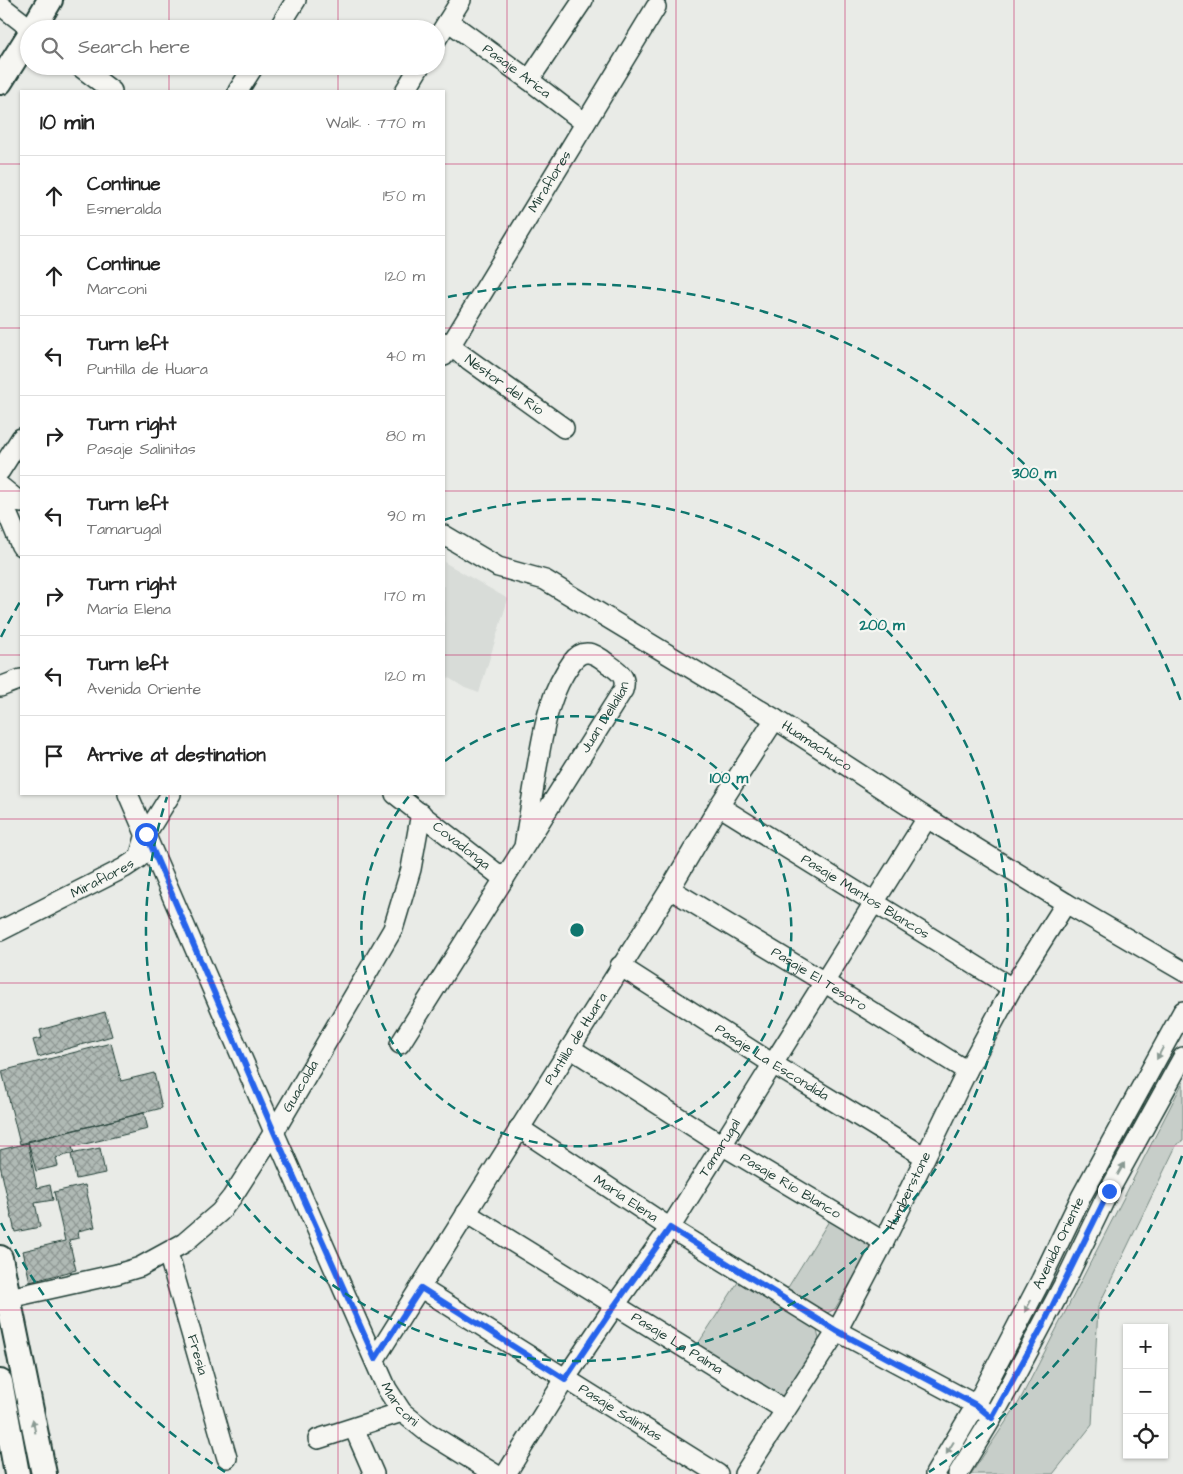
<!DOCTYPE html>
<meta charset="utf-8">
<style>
:root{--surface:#fff;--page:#f6f6f6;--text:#222;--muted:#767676;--line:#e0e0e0}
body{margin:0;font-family:"Architects Daughter",sans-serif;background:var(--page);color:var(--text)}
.controls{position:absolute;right:15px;bottom:15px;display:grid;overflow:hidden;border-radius:0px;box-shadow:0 1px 4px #0004}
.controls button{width:45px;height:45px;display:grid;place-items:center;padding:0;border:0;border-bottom:1px solid var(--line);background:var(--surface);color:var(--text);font:25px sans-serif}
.stop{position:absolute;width:15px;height:15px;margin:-11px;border:4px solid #2563eb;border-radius:50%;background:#fff}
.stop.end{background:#2563eb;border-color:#fff;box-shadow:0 1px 5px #0008}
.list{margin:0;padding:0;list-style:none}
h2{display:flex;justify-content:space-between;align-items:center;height:65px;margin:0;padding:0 20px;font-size:21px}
h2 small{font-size:16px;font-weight:400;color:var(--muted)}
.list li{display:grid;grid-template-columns:32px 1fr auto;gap:15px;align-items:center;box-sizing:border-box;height:80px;padding:0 20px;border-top:1px solid var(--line)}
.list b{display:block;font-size:19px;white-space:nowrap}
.list p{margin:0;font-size:16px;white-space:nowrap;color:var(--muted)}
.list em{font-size:16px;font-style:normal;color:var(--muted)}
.icon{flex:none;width:28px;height:28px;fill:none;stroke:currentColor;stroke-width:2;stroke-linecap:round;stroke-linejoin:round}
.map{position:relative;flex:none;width:1183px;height:1474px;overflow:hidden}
.search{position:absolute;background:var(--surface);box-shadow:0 1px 4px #0004;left:20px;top:20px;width:425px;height:55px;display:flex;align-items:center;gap:12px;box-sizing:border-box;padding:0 18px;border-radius:28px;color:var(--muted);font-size:19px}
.panel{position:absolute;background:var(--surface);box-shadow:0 1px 4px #0004;left:20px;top:90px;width:425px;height:705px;border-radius:0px}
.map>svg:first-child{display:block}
.built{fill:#d8dcd8}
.green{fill:#c7cec9;stroke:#73867e}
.building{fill:url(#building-cross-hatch);stroke:#1f3d34}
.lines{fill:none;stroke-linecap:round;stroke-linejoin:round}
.minor-casing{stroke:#1f3d34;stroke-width:22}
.major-casing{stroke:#1f3d34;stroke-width:28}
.minor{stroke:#f6f6f2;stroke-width:19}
.major{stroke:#f6f6f2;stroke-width:24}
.oneway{fill:#8a9a93}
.route{stroke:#2563eb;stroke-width:6}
.grid{fill:none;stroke:#c2185b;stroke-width:1;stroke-opacity:0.55}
.ring{fill:none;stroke:#0f766e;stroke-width:2.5;stroke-dasharray:9 6}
.labels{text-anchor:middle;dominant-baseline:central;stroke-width:4.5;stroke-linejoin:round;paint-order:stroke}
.street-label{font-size:14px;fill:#1f3d34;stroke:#f6f6f2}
.centre{fill:#0f766e;stroke:#f6f6f2;stroke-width:2.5}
.ring-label{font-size:15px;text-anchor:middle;font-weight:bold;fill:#0f766e;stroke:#f6f6f2;stroke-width:4.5;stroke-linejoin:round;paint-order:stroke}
</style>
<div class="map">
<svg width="1183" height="1474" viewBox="0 0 1183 1474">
<defs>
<pattern id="building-cross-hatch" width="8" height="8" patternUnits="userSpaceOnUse" patternTransform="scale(1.25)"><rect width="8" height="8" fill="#b0bab5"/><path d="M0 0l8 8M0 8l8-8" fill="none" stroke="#8f9894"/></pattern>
</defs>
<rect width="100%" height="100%" fill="#e9ebe7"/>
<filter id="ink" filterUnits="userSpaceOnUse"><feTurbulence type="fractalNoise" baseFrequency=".02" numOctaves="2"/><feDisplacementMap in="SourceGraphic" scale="10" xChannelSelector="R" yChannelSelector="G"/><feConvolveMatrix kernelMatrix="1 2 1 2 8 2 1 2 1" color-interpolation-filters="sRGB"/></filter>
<g filter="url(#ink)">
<path class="built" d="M444 562 508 599 479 693 465 688 444 675Z"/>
<path class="green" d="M1183 1082V1141L1177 1144 1098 1307 1092 1425 1053 1474H971L1019 1402Z
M832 1216 875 1241 835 1309 827 1313 787 1289Z
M740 1279 816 1326 819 1339 780 1402 696 1347Z"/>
<path class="building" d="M105 1012 112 1036 38 1057 33 1040 42 1038 40 1030Z
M111 1043 121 1081 154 1073 162 1108 20 1144 2 1071Z
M144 1113 148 1129 72 1147 74 1153 56 1158 58 1166 36 1171 28 1141Z
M28 1143 37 1188 50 1185 53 1200 35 1203 40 1227 15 1232 0 1165V1150Z
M100 1148 105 1173 76 1179 71 1154Z
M85 1185 95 1227 78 1231 79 1238 69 1240 76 1270 30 1282 23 1251 65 1241 54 1192Z"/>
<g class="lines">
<defs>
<g id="minor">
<path d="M0 5 31 29"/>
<path id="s1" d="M448 21 529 80 585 123"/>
<path d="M278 29 296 0"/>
<path d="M436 40 461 0"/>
<path d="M79 66 112 91"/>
<path d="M529 80 583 0"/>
<path d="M238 91 254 66"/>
<path d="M405 91 420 66"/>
<path id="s2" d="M444 342 564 428"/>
<path id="s3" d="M444 356 656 7"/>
<path d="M0 471 21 438"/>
<path d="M0 486 21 503"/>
<path d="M0 496 21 546"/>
<path id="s4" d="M444 535 498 567 545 580 775 719 927 818 1066 903 1183 971"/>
<path d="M0 687 21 679"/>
<path id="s5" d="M128 794 274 1132 387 1389 402 1412 427 1432 495 1474"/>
<path id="s6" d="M395 794 504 879"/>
<path id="s7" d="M719 806 1012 988"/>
<path id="s8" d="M670 889 824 982 967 1071"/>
<path id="s9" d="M0 931 124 868 139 858 146 834 171 794"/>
<path id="s10" d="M620 966 773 1064 925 1157"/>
<path id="s11" d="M400 1044 623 690C628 676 617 670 607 663 595 653 583 647 572 662 548 695 544 729 537 767 533 793 528 820 524 847"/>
<path id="s12" d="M570 1048 722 1145 884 1242"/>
<path id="s13" d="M519 1128 670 1228 837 1331 976 1405 992 1418"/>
<path id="s14" d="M466 1213 785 1410"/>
<path id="s15" d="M168 1253 227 1458"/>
<path id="s16" d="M421 1288 718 1474"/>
<path id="s17" d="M0 1300 117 1274 140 1267 184 1243 220 1212 232 1197 274 1132 393 929 411 869 421 813"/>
<path id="s18" d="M375 1359 670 889 719 806 775 719"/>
<path d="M354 1428 374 1474"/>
<path d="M318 1439 402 1412"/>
<path id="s19" d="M506 1474 565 1379 615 1305 670 1228 927 818"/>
<path id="s20" d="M744 1474 837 1331 884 1242 967 1071 1012 988 1066 903"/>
<path id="s21" d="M935 1474 976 1405 1041 1280 1081 1197 1183 1011"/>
<path d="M958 1474 992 1418 1013 1380 1066 1280 1109 1191 1183 1057"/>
</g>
<path id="major" d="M33 29 50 0
M0 82 29 36
M0 1258 44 1474
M0 1382 17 1474"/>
</defs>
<use href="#minor" class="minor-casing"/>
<use href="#major" class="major-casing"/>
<use href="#minor" class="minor"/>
<use href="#major" class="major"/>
</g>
<defs><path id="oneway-solid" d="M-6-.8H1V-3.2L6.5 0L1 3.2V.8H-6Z" transform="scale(1.25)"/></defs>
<g class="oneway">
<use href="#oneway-solid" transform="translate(1160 1053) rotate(118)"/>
<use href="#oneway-solid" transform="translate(1121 1169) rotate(-61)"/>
<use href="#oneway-solid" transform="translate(1028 1306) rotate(117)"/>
<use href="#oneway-solid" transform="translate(34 1426) rotate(-101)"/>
<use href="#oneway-solid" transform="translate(950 1448) rotate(121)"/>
</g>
</g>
<g class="lines" filter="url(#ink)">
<path class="route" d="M146 834 274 1132 375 1359 421 1288 565 1379 615 1305 670 1228 837 1331 976 1405 992 1418 1042 1327 1109 1191"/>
</g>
<path class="grid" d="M169 0V29M338 0V29M507 0V1474M676 0V1474M845 0V1474M1014 0V1474M169 66V91M338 66V91M0 164H21M444 164H1183M0 328H21M444 328H1183M0 491H21M444 491H1183M0 655H21M444 655H1183M169 794V1474M338 794V1474M0 819H1183M0 983H1183M0 1146H1183M0 1310H1183"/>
<g class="ring">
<path d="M445 761A215 215 0 1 1 410 795"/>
<path d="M444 520A431 431 0 1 1 167 797"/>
<path d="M1182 1156A646 646 0 0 1 929 1472M225 1472A646 646 0 0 1 1 1223M1 637A646 646 0 0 1 20 602M448 297A646 646 0 0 1 1182 704"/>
</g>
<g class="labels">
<g class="street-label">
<text stroke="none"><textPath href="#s1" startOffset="85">Pasaje Arica</textPath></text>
<text stroke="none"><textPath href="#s3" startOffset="204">Miraflores</textPath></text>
<text stroke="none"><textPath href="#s2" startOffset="74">Néstor del Río</textPath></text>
<text stroke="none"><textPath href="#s11" startOffset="386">Juan Dellalian</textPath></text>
<text stroke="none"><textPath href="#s4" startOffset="430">Huamachuco</textPath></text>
<text stroke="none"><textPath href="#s6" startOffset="84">Covadonga</textPath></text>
<text stroke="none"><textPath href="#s9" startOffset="115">Miraflores</textPath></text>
<text stroke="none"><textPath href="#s7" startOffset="172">Pasaje Mantos Blancos</textPath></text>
<text stroke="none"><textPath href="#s8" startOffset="174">Pasaje El Tesoro</textPath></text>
<text stroke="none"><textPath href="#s18" startOffset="378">Puntilla de Huara</textPath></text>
<text stroke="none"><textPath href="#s10" startOffset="180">Pasaje La Escondida</textPath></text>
<text stroke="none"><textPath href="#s17" startOffset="391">Guacolda</textPath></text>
<text stroke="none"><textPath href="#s19" startOffset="390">Tamarugal</textPath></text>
<text stroke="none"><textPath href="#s12" startOffset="260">Pasaje Río Blanco</textPath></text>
<text stroke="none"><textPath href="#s20" startOffset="328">Humberstone</textPath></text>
<text stroke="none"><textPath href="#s13" startOffset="128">María Elena</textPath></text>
<text stroke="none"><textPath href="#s21" startOffset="262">Avenida Oriente</textPath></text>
<text stroke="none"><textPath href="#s14" startOffset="248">Pasaje La Palma</textPath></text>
<text stroke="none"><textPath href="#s15" startOffset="106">Fresia</textPath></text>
<text stroke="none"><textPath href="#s5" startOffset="669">Marconi</textPath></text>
<text stroke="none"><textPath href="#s16" startOffset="235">Pasaje Salinitas</textPath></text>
</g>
</g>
<circle cx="577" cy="930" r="8" class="centre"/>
<g class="ring-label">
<text x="1034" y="478">300 m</text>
<text x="882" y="630">200 m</text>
<text x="729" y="783">100 m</text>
</g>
</svg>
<div class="controls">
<button>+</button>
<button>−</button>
<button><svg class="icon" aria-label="locate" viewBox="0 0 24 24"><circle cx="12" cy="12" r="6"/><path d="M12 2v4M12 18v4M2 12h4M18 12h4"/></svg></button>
</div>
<div class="stop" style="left:146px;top:834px"></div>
<div class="stop end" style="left:1109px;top:1191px"></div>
<div class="search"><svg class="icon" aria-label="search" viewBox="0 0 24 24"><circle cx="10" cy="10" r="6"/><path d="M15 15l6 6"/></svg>Search here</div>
<section class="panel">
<h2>10 min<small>Walk · 770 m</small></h2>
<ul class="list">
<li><svg class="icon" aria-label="ahead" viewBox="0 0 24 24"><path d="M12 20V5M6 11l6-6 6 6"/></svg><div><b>Continue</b><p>Esmeralda</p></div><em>150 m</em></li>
<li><svg class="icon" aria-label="ahead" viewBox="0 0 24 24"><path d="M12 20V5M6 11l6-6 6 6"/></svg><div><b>Continue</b><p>Marconi</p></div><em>120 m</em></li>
<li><svg class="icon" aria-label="left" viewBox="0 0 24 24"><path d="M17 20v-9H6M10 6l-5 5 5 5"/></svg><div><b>Turn left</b><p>Puntilla de Huara</p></div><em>40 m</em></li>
<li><svg class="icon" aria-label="right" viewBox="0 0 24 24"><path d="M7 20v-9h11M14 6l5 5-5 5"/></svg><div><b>Turn right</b><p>Pasaje Salinitas</p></div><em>80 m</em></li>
<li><svg class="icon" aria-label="left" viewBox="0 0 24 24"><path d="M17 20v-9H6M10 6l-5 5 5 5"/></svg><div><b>Turn left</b><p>Tamarugal</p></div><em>90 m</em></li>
<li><svg class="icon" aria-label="right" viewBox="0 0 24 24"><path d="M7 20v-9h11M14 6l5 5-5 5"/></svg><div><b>Turn right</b><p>María Elena</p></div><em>170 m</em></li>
<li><svg class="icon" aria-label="left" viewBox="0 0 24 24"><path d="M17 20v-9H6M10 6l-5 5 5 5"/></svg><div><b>Turn left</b><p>Avenida Oriente</p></div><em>120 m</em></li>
<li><svg class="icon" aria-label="arrive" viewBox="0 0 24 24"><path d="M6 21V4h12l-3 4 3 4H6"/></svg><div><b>Arrive at destination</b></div></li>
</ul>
</section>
</div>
